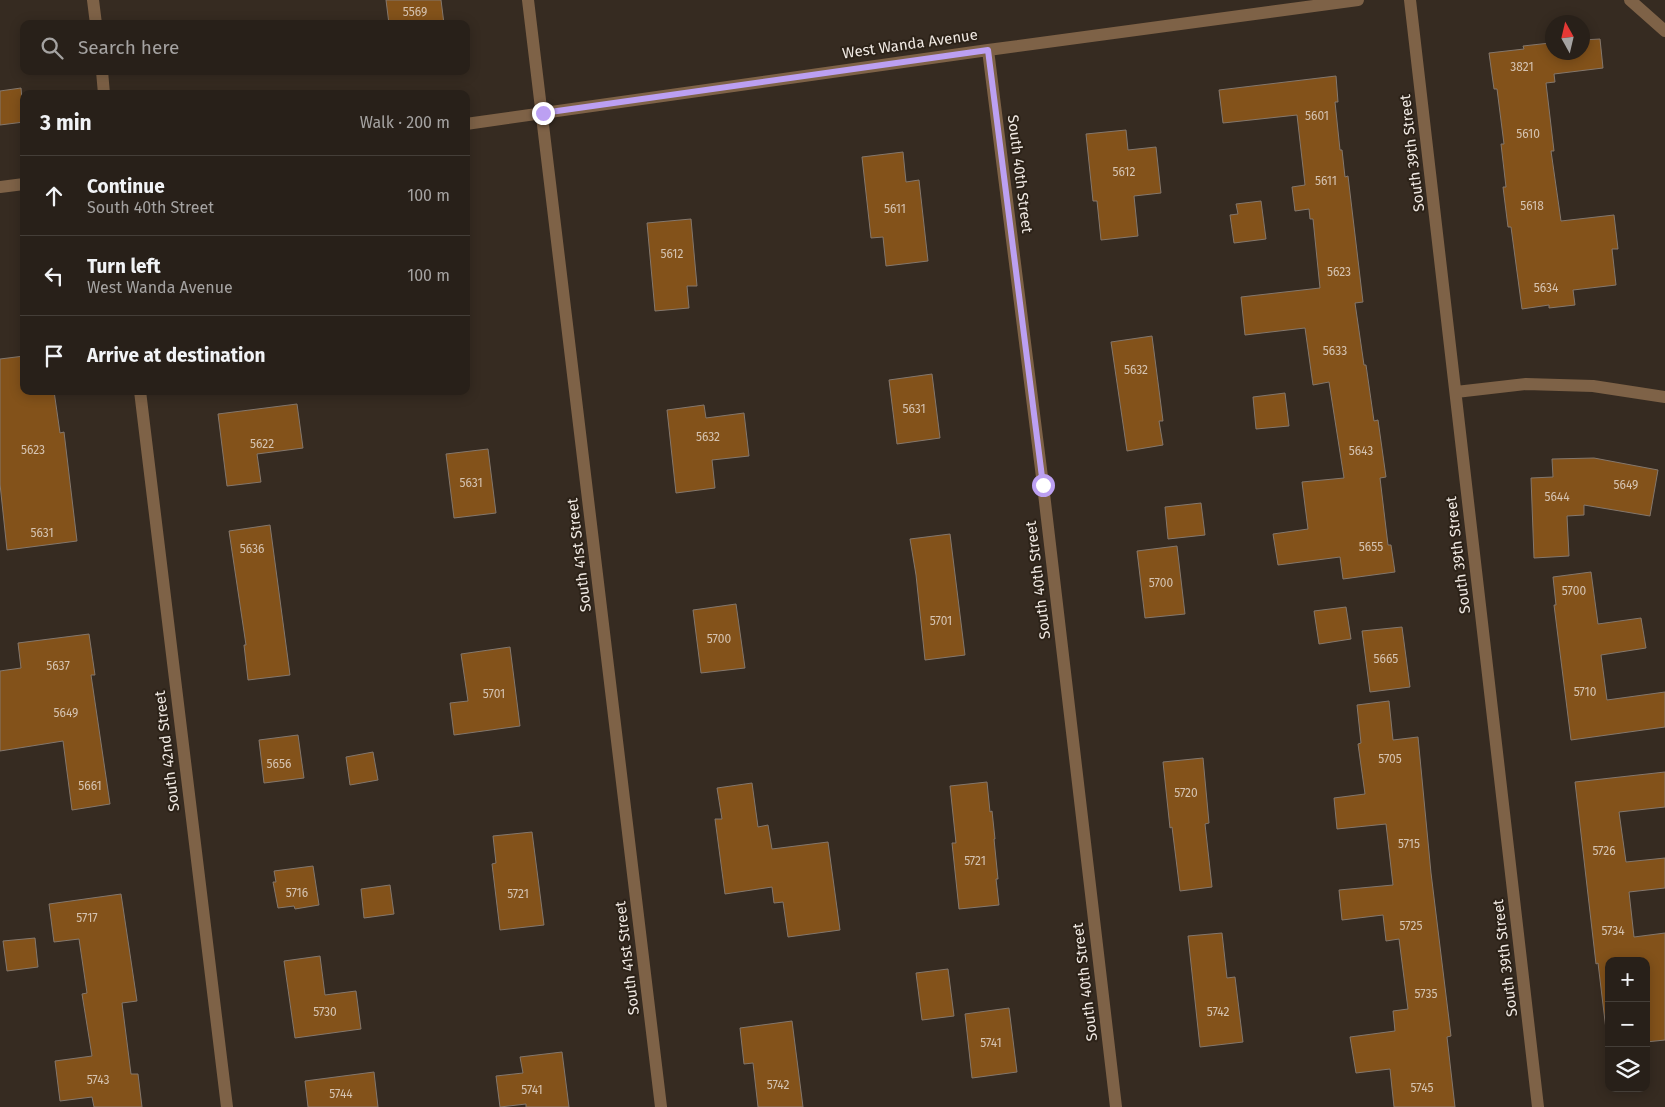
<!DOCTYPE html>
<meta charset="utf-8">
<style>
:root{--surface:#282019;--page:#302822;--text:#f1f3f6;--muted:#a5a3a2;--line:#443e38}
body{margin:0;font-family:"Fira Sans",sans-serif;background:var(--page);color:var(--text)}
.controls{position:absolute;right:15px;bottom:15px;display:grid;overflow:hidden;border-radius:10px;box-shadow:0 2px 12px #0003}
.controls button{width:45px;height:45px;display:grid;place-items:center;padding:0;border:0;border-bottom:1px solid var(--line);background:var(--surface);color:var(--text);font:25px sans-serif}
.compass{position:absolute;left:1545px;top:15px;width:45px;height:45px;border-radius:50%;background:var(--surface);box-shadow:0 2px 12px #0003;rotate:352deg}
.stop{position:absolute;width:15px;height:15px;margin:-11px;border:4px solid #bca0f2;border-radius:50%;background:#fff}
.stop.end{background:#bca0f2;border-color:#fff;box-shadow:0 1px 5px #0008}
.list{margin:0;padding:0;list-style:none}
h2{display:flex;justify-content:space-between;align-items:center;height:65px;margin:0;padding:0 20px;font-size:21px}
h2 small{font-size:16px;font-weight:400;color:var(--muted)}
.list li{display:grid;grid-template-columns:32px 1fr auto;gap:15px;align-items:center;box-sizing:border-box;height:80px;padding:0 20px;border-top:1px solid var(--line)}
.list b{display:block;font-size:19px;white-space:nowrap}
.list p{margin:0;font-size:16px;white-space:nowrap;color:var(--muted)}
.list em{font-size:16px;font-style:normal;color:var(--muted)}
.icon{flex:none;width:28px;height:28px;fill:none;stroke:currentColor;stroke-width:2;stroke-linecap:round;stroke-linejoin:round}
.map{position:relative;flex:none;width:1665px;height:1107px;overflow:hidden}
.search{position:absolute;background:var(--surface);box-shadow:0 2px 12px #0003;left:20px;top:20px;width:450px;height:55px;display:flex;align-items:center;gap:12px;box-sizing:border-box;padding:0 18px;border-radius:10px;color:var(--muted);font-size:19px}
.panel{position:absolute;background:var(--surface);box-shadow:0 2px 12px #0003;left:20px;top:90px;width:450px;height:305px;border-radius:10px}
.map>svg:first-child{display:block}
.building{fill:#83521a;stroke:#84776c}
.lines{fill:none;stroke-linecap:round;stroke-linejoin:round}
.lane{stroke:#7e6247;stroke-width:12}
.street{stroke:#7e6247;stroke-width:12}
.route{stroke:#bca0f2;stroke-width:6}
.labels{text-anchor:middle;dominant-baseline:central;stroke-width:4;stroke-linejoin:round;paint-order:stroke}
.number-label{font-size:12px;fill:#d5c3b1}
.street-label{font-size:15px;fill:#f0e9e3;stroke:#2c2218}
</style>
<div class="map">
<svg width="1665" height="1107" viewBox="0 0 1665 1107">
<rect width="100%" height="100%" fill="#362b21"/>
<path class="building" d="M386 0H441L444 24H389Z
M1600 39 1603 68 1554 74 1555 82 1546 83 1554 151H1551L1561 221 1614 215 1618 249H1612L1616 285 1573 290 1575 305 1549 308V305L1522 309 1511 227H1508L1503 187H1506L1501 144H1504L1497 89H1494L1489 53 1524 49 1523 46 1550 43 1552 44V52H1582V40Z
M1336 76 1338 102H1335L1340 150H1342L1345 177 1348 176 1363 302 1355 303 1364 365H1366L1374 421 1378 420 1386 477 1380 478 1388 545H1391L1395 572 1343 579 1340 557 1278 565 1273 534 1308 529 1302 482 1344 478 1329 382 1313 385 1305 328 1245 335 1241 297 1320 288 1313 219H1310L1309 209 1295 211 1292 187 1305 185 1297 115 1223 123 1219 90Z
M21 88 24 122 0 125V91Z
M1126 130 1128 150 1156 147 1161 193 1134 196 1138 236 1101 240 1097 201H1093L1086 134Z
M903 152 906 182 919 180 928 261 886 266 883 237 871 238 862 157Z
M1261 201 1266 239 1234 243 1230 215 1238 214 1236 204Z
M691 219 697 286H687L689 308 655 311 647 223Z
M1152 336 1163 421H1159L1163 445 1127 451 1111 342Z
M24 356V391H54L60 433 64 432 77 541 7 550 0 484V359Z
M932 374 940 438 897 444 889 380Z
M1285 393 1289 426 1256 429 1253 397Z
M297 404 303 448 257 454 261 482 227 486 218 414Z
M704 405 706 418 744 413 749 456 712 460 715 488 676 493 667 410Z
M488 449 496 513 454 518 446 454Z
M1594 458 1658 470 1650 516 1584 505V515L1567 516 1569 556 1534 558 1531 478 1553 477 1552 459Z
M1201 503 1205 535 1168 539 1165 507Z
M270 525 290 675 248 680 244 645H246L229 531Z
M950 534 965 655 925 660 916 575 910 539Z
M1177 546 1185 614 1145 618 1137 551Z
M1591 572 1598 624 1641 618 1646 648 1601 655 1607 700 1665 692V727L1571 740 1554 605H1556L1553 577Z
M736 604 745 668 701 673 693 610Z
M1346 607 1351 639 1319 644 1314 611Z
M1402 627 1410 687 1370 692 1362 631Z
M89 634 95 675H91L110 804 72 810 63 741 0 751V671L21 668 18 643Z
M510 647 520 726 454 735 450 703 468 701 461 654Z
M1389 701 1393 740 1418 737 1431 873 1451 1036 1447 1037 1455 1107H1394L1390 1069 1356 1073 1350 1037 1395 1031 1393 1011 1408 1009 1399 939 1386 941 1383 915 1342 920 1339 890 1393 885 1386 824 1337 829 1334 798 1365 794 1358 744 1361 743 1357 705Z
M298 735 304 778 264 783 259 740Z
M373 752 378 780 350 785 346 757Z
M1203 758 1209 823 1205 824 1212 887 1180 891 1172 827 1170 828 1163 762Z
M1665 772V807L1619 812 1626 862 1665 858V888L1629 892 1634 937 1665 933V1040L1646 1042V961H1609L1608 1046 1598 963 1596 964 1575 782Z
M987 782 990 812 992 811 995 839H994L998 879H996L999 905 959 909 952 843H956L950 786Z
M752 783 758 827 768 825 772 849 828 842 840 930 788 937 783 902 774 903 772 887 725 894 715 819H722L717 788Z
M532 832 544 925 500 930 492 864 496 863 493 836Z
M313 866 319 905 295 909 294 906 278 908 273 882H276L274 871Z
M390 885 394 914 364 918 361 889Z
M121 894 137 1001 122 1003 131 1074H138L142 1107H94L92 1097 60 1101 55 1061 92 1056 82 994 87 993 79 939 54 942 49 904Z
M1222 933 1227 978 1235 977 1243 1042 1200 1047 1188 936Z
M35 938 38 967 7 971 3 941Z
M320 956 325 995 356 991 361 1029 295 1038 284 961Z
M948 969 954 1016 922 1020 916 973Z
M1009 1008 1017 1072 972 1078 965 1014Z
M792 1021 803 1107H758L753 1063 744 1064 740 1028Z
M562 1052 569 1107H526V1104L500 1107 496 1076 523 1073 520 1057Z
M374 1072 378 1107H308L305 1081Z"/>
<g class="lines">
<path class="lane" d="M1630 0 1665 31"/>
<path class="street" d="M93 0 96 24
M528 0 661 1107
M1410 0 1538 1107
M988 50 1043 485 1116 1107
M102 71 104 94
M466 124 988 50 1358 0
M0 187 24 184
M140 391 227 1107
M1456 392 1526 384 1593 386 1665 397"/>
</g>
<g class="lines">
<path class="route" d="M543 113 988 50 1043 485"/>
</g>
<g class="labels">
<g class="number-label">
<text x="415" y="12">5569</text>
<text x="1522" y="67">3821</text>
<text x="1317" y="116">5601</text>
<text x="1528" y="134">5610</text>
<text x="1124" y="172">5612</text>
<text x="1326" y="181">5611</text>
<text x="1532" y="206">5618</text>
<text x="895" y="209">5611</text>
<text x="672" y="254">5612</text>
<text x="1339" y="272">5623</text>
<text x="1546" y="288">5634</text>
<text x="1335" y="351">5633</text>
<text x="1136" y="370">5632</text>
<text x="914" y="409">5631</text>
<text x="708" y="437">5632</text>
<text x="262" y="444">5622</text>
<text x="33" y="450">5623</text>
<text x="1361" y="451">5643</text>
<text x="471" y="483">5631</text>
<text x="1626" y="485">5649</text>
<text x="1557" y="497">5644</text>
<text x="42" y="533">5631</text>
<text x="1371" y="547">5655</text>
<text x="252" y="549">5636</text>
<text x="1161" y="583">5700</text>
<text x="1574" y="591">5700</text>
<text x="941" y="621">5701</text>
<text x="719" y="639">5700</text>
<text x="1386" y="659">5665</text>
<text x="58" y="666">5637</text>
<text x="1585" y="692">5710</text>
<text x="494" y="694">5701</text>
<text x="66" y="713">5649</text>
<text x="1390" y="759">5705</text>
<text x="279" y="764">5656</text>
<text x="90" y="786">5661</text>
<text x="1186" y="793">5720</text>
<text x="1409" y="844">5715</text>
<text x="1604" y="851">5726</text>
<text x="975" y="861">5721</text>
<text x="297" y="893">5716</text>
<text x="518" y="894">5721</text>
<text x="87" y="918">5717</text>
<text x="1411" y="926">5725</text>
<text x="1613" y="931">5734</text>
<text x="1426" y="994">5735</text>
<text x="325" y="1012">5730</text>
<text x="1218" y="1012">5742</text>
<text x="991" y="1043">5741</text>
<text x="98" y="1080">5743</text>
<text x="778" y="1085">5742</text>
<text x="1422" y="1088">5745</text>
<text x="532" y="1090">5741</text>
<text x="341" y="1094">5744</text>
</g>
<g class="street-label">
<text transform="translate(910 44) rotate(-8)">West Wanda Avenue</text>
<text transform="translate(1412 153) rotate(-97)">South 39th Street</text>
<text transform="translate(1020 174) rotate(83)">South 40th Street</text>
<text transform="translate(579 555) rotate(-97)">South 41st Street</text>
<text transform="translate(1458 555) rotate(-97)">South 39th Street</text>
<text transform="translate(1038 580) rotate(-97)">South 40th Street</text>
<text transform="translate(167 751) rotate(-97)">South 42nd Street</text>
<text transform="translate(627 958) rotate(-97)">South 41st Street</text>
<text transform="translate(1505 958) rotate(-97)">South 39th Street</text>
<text transform="translate(1085 982) rotate(-97)">South 40th Street</text>
</g>
</g>
</svg>
<div class="controls">
<button>+</button>
<button>−</button>
<button><svg class="icon" aria-label="layers" viewBox="0 0 24 24"><path d="M12 4l9 5-9 5-9-5zM3 14l9 5 9-5"/></svg></button>
</div>
<svg class="compass" viewBox="-18 -18 36 36"><path d="M0-13l5 13h-10z" fill="#e53935"/><path d="M0 13l5-13h-10z" fill="#a5a3a2"/></svg>
<div class="stop" style="left:1043px;top:485px"></div>
<div class="stop end" style="left:543px;top:113px"></div>
<div class="search"><svg class="icon" aria-label="search" viewBox="0 0 24 24"><circle cx="10" cy="10" r="6"/><path d="M15 15l6 6"/></svg>Search here</div>
<section class="panel">
<h2>3 min<small>Walk · 200 m</small></h2>
<ul class="list">
<li><svg class="icon" aria-label="ahead" viewBox="0 0 24 24"><path d="M12 20V5M6 11l6-6 6 6"/></svg><div><b>Continue</b><p>South 40th Street</p></div><em>100 m</em></li>
<li><svg class="icon" aria-label="left" viewBox="0 0 24 24"><path d="M17 20v-9H6M10 6l-5 5 5 5"/></svg><div><b>Turn left</b><p>West Wanda Avenue</p></div><em>100 m</em></li>
<li><svg class="icon" aria-label="arrive" viewBox="0 0 24 24"><path d="M6 21V4h12l-3 4 3 4H6"/></svg><div><b>Arrive at destination</b></div></li>
</ul>
</section>
</div>
